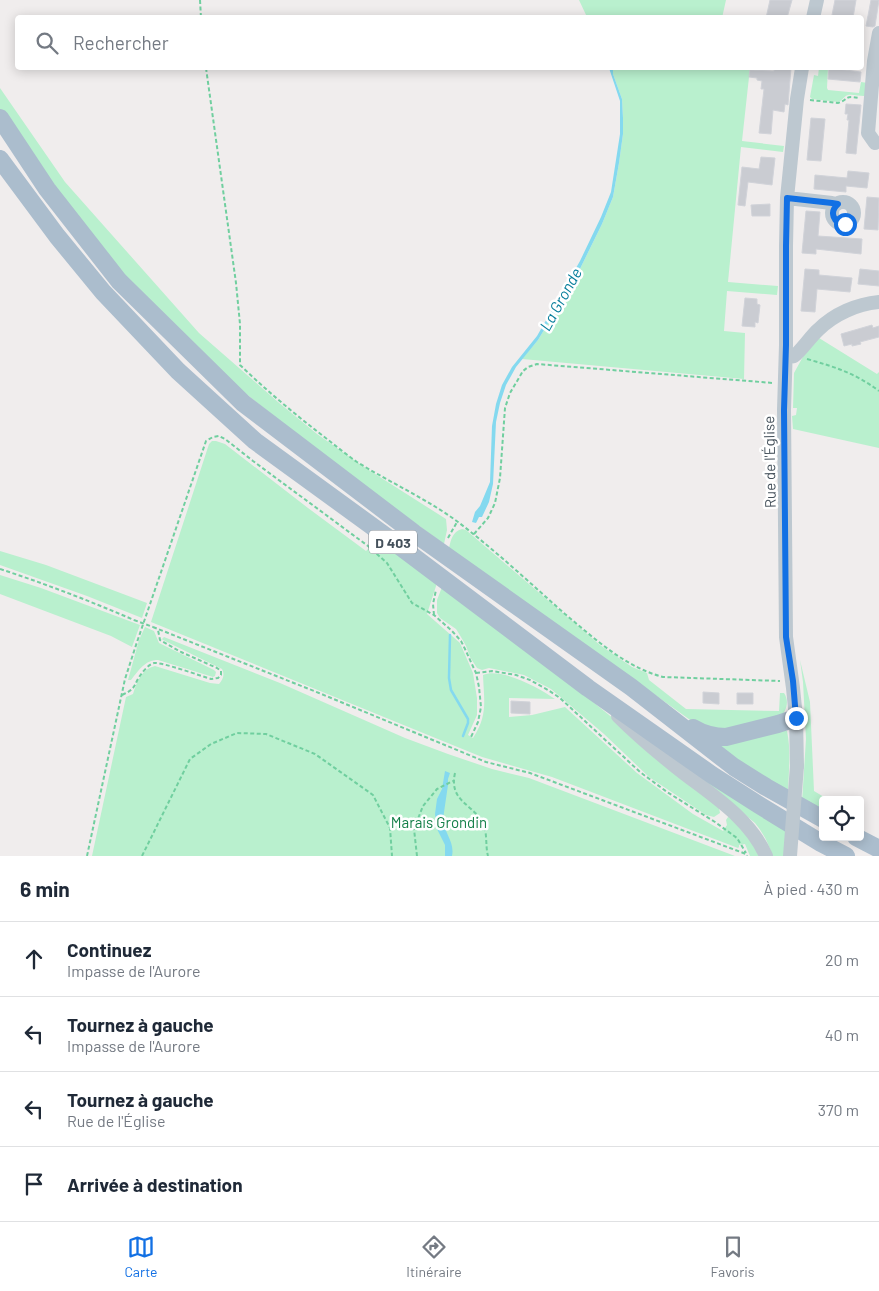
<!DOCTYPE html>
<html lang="fr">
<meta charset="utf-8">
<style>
:root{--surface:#fff;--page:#f2f2f3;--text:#1f2937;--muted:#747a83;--line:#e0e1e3;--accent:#1270e4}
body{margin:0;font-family:Barlow,sans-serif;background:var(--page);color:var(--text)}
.controls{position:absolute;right:15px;bottom:15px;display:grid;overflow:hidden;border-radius:5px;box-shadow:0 2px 12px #0003}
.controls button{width:45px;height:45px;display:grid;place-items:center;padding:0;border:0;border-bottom:1px solid var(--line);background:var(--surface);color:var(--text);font:25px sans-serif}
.stop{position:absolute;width:15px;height:15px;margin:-11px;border:4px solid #1270e4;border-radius:50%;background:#fff}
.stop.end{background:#1270e4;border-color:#fff;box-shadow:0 1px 5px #0008}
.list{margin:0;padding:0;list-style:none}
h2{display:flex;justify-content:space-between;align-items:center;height:65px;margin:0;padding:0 20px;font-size:21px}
h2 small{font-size:16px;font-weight:400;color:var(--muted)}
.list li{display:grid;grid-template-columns:32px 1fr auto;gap:15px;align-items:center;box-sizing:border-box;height:75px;padding:0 20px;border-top:1px solid var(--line)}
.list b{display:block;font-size:19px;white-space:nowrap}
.list p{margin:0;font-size:16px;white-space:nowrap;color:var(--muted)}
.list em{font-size:16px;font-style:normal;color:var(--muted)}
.icon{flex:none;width:28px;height:28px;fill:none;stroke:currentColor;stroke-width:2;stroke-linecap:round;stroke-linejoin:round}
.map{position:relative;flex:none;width:879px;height:856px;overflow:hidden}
.search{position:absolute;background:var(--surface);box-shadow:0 2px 12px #0003;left:15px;right:15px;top:15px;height:55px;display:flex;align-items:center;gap:12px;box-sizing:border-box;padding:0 18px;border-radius:5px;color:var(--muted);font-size:19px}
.sheet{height:365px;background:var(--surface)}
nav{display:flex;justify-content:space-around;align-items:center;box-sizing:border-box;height:70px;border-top:1px solid var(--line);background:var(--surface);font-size:14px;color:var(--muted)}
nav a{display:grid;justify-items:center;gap:2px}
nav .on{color:var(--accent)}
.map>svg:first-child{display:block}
.green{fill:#b9f0ce}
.water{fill:#84d9ef}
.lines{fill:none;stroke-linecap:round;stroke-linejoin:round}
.stream{stroke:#84d9ef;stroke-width:2.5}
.building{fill:#caccd2;stroke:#d1d3d9}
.path{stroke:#70cf9f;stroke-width:2;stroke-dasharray:4 2.5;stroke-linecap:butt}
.minor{stroke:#bdc8d0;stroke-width:14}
.major{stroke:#abbdcd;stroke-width:18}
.path-bridge{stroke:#70cf9f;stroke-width:2;stroke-dasharray:4 2.5;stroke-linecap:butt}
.minor-bridge{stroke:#bdc8d0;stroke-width:14}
.route{stroke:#1270e4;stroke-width:6}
.labels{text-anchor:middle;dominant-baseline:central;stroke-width:5;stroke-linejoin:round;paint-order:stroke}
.shield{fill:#fff;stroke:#7d858c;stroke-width:1}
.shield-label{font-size:14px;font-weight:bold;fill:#45515b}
.street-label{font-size:15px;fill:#45515b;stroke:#fff}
.park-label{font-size:15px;fill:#137f48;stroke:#fff}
.water-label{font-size:16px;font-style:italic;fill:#087f9c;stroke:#fff}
</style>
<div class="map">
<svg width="879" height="856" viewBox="0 0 879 856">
<rect width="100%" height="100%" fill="#f0eded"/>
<path class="green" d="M579 0H726L722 18 587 17Z
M613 68H750L742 141 784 146 783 152 741 147 728 282 778 286 777 295 727 291 724 331 745 333 744 379 522 359 538 340 576 277 602 224 613 197 619 163 623 134V118L622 99 613 74Z
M815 68H828L827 88 828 90 859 93 861 82 868 83 866 95 864 96C859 96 852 94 848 95 844 96 843 100 838 102L812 99 810 97 814 75 818 76 819 68Z
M0 88 65 182 199 333 278 402 317 434 364 467 446 519 447 530 444 544 339 468 235 385 139 293 104 252 0 113Z
M819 338 877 374 879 372V448L793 429 792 416 796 415 797 408H793L794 373 805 353Z
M212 441H216L225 444 308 508 366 551 377 540 437 583 427 614 460 643 473 673 477 698V715L468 735 473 738C488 715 484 701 483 675 501 667 539 688 555 699L509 698V717L532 715 565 707 637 773 693 814 723 831 727 825 726 820 728 817H729L743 826 759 856H750L745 844 739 845V847L738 848 552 777 482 757 151 622 209 444Z
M462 529 466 530 600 645 632 667 647 673 649 680 686 709 779 711 780 693H784C790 702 786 711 780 718L733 732 700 727 449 548C451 540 452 532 462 529Z
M0 551 46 565 147 603 142 618 87 596 0 565Z
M0 575 41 588 140 625 132 647 111 636 0 594Z
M442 587 544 662 625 728 719 808 720 813 714 817 706 815 649 777 604 734 551 689 524 675 489 668 482 670 477 668 470 657 466 646 461 637 456 629 440 618 437 613V600Z
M145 627 154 631 159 643 214 670 216 672 215 676 213 677 158 660C145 660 139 670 131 680H128L139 640Z
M164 637 280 683 405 738 448 754 492 769 529 778 735 856H92L126 697 133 694C137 681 142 669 155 666L210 683 219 684C223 679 225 675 222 669L163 640 162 639Z
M800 660 810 702 814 791 829 800H823V814L802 802 806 739 803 682Z
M782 728 787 731C791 750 789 770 788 790L762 777 709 739Z
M672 754 785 831V856H772C769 843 763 833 755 823Z"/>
<path class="water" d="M609 68H613V74L622 99 623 118V134L619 163 613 197 602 224 576 277 538 340 516 367 506 385 500 403 496 422 493 484 489 502 482 517H479L476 523 472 522 475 512 480 506 490 482 492 426 496 404 502 385 512 367 537 336 580 261 601 217 611 192 620 134V101Z
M445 771 450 773 448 779V785L443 819C444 833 455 842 452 856H445V845L437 829 435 814 437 799 442 789Z"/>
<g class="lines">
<path class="stream" d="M450 635 449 678 451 690 468 719V723L463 736"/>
</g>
<path class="building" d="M770 0H792L787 18H766Z
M835 0H856L853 18H833V15H832Z
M871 0H879L875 26 873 27 866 26Z
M774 68H791L788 105 785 104 784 112 773 110 771 134 759 133 764 89H761L762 81 757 80V78L749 77 750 70 774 71Z
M829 68 861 72 860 82 828 79Z
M846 104 861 105 856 154 846 153 849 120H847L848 114H845Z
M811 118 825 119 821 161 807 160Z
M761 157 775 158 772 185 748 182 745 206 738 205 742 167 759 169Z
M848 171 869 173 867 188 846 186V192L814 189 815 175 847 178Z
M867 197 879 198 878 230 864 229Z
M770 204V216H752L751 205Z
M806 211 820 212 818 236 862 239 861 254 816 249V254L802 253Z
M805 269 819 270V275L852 278 850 292 817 289 815 312 801 311Z
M860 269 879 271V286L858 284Z
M745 298 757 299V304L760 305 758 323 755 322V327L742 326Z
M872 325 873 328 879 326V337L860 342 861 344 852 346V344L844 346 841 334Z
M703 692 719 693V704L703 703Z
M737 693H753V704H737Z
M511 701 530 702V714L511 713Z"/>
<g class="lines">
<path class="path" d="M200 0 201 18
M206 68 236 283 240 324V365C268 392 297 416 327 439 337 447 347 455 357 462 391 483 427 499 458 522 496 551 530 583 565 614 595 639 625 667 663 677L780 681
M810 100 838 103C849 100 843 95 859 98
M807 359C835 367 855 373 879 391
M474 534 488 518 495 503 500 478 505 408 510 393 523 371 528 367 537 364 773 383
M448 538 457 522
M0 569C46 584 90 601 134 620
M434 615 433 604 436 590
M153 627 319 693 486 762 530 773 746 854 747 856
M476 673 492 671 516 675 530 680 548 690 560 698 640 772 667 792 715 822 737 838 746 853
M122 695C138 688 133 684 142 673 145 669 150 664 154 663 162 662 201 676 211 679L218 678 221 675V671L217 668 181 652 160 640 158 630
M455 773C449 800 470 803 482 821 488 832 485 845 488 856
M87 856 125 679 137 642 206 441 213 437 219 436 225 439 253 461 368 546 387 563 412 603 434 615 452 631 461 641 465 649 476 673 479 687 481 707 478 722 471 737
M142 856 190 759 211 744 237 733 266 734 315 754 373 795 390 828 392 856
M417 856 414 829 423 806 437 789 453 781"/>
<path class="minor" d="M813 18 817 0
M875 143 868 133 874 61 879 33
M787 198 832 203 837 204
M832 213a11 11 0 1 1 22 0a11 11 0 1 1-22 0Z
M786 358C789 357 791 357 794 356 799 353 812 335 818 330 834 314 857 304 879 302
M618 716C636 734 656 751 676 767 708 793 749 816 766 856
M797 766 796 718 793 688 786 637 784 410 786 345V246L787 198 797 99 802 68"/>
<path class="major" d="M0 118 47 189 119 281 243 403 414 533 631 687 734 767 766 787 823 819
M0 159 57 236 103 292 178 371 255 441 402 548 588 688 712 775 759 805 821 843 846 856
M693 728C703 734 714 737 726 737L778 724 796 718
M856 837 879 849"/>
<path class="path-bridge" d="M134 620 153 627"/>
<path class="minor-bridge" d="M790 856 797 766"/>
</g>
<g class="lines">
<path class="route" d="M796 718 793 681 786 637 784 410 786 345V246L787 198 832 203 838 204C829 212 833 223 845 224"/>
</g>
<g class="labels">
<rect class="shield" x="369" y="530.5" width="48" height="23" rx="4"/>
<g class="shield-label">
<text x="393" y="542">D 403</text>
</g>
<g class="street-label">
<text transform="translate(769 462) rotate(-91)">Rue de l'Église</text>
</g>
<g class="park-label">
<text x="439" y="822">Marais Grondin</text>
</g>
<g class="water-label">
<text transform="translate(560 299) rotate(-61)">La Gronde</text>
</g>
</g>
</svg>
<div class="controls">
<button><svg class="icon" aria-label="locate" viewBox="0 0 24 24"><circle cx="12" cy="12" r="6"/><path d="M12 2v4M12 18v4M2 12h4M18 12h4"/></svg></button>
</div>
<div class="stop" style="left:845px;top:224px"></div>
<div class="stop end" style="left:796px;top:718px"></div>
<div class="search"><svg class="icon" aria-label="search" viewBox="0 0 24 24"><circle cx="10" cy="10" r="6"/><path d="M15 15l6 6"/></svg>Rechercher</div>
</div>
<section class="sheet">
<h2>6 min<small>À pied · 430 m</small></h2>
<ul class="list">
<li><svg class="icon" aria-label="ahead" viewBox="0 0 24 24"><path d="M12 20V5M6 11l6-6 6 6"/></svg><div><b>Continuez</b><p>Impasse de l'Aurore</p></div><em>20 m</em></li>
<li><svg class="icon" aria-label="left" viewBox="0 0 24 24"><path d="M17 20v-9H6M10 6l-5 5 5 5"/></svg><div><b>Tournez à gauche</b><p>Impasse de l'Aurore</p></div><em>40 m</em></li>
<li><svg class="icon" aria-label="left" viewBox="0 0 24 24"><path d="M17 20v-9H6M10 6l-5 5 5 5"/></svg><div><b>Tournez à gauche</b><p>Rue de l'Église</p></div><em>370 m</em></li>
<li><svg class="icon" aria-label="arrive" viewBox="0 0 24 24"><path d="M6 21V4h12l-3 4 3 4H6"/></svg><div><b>Arrivée à destination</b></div></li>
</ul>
</section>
<nav>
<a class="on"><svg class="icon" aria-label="map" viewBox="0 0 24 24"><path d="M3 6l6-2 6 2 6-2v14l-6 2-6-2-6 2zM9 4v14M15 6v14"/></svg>Carte</a>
<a><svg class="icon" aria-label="directions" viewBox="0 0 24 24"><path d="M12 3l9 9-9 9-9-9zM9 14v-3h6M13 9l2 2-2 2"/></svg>Itinéraire</a>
<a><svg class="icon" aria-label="saved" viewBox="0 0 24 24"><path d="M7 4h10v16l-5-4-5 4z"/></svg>Favoris</a>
</nav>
